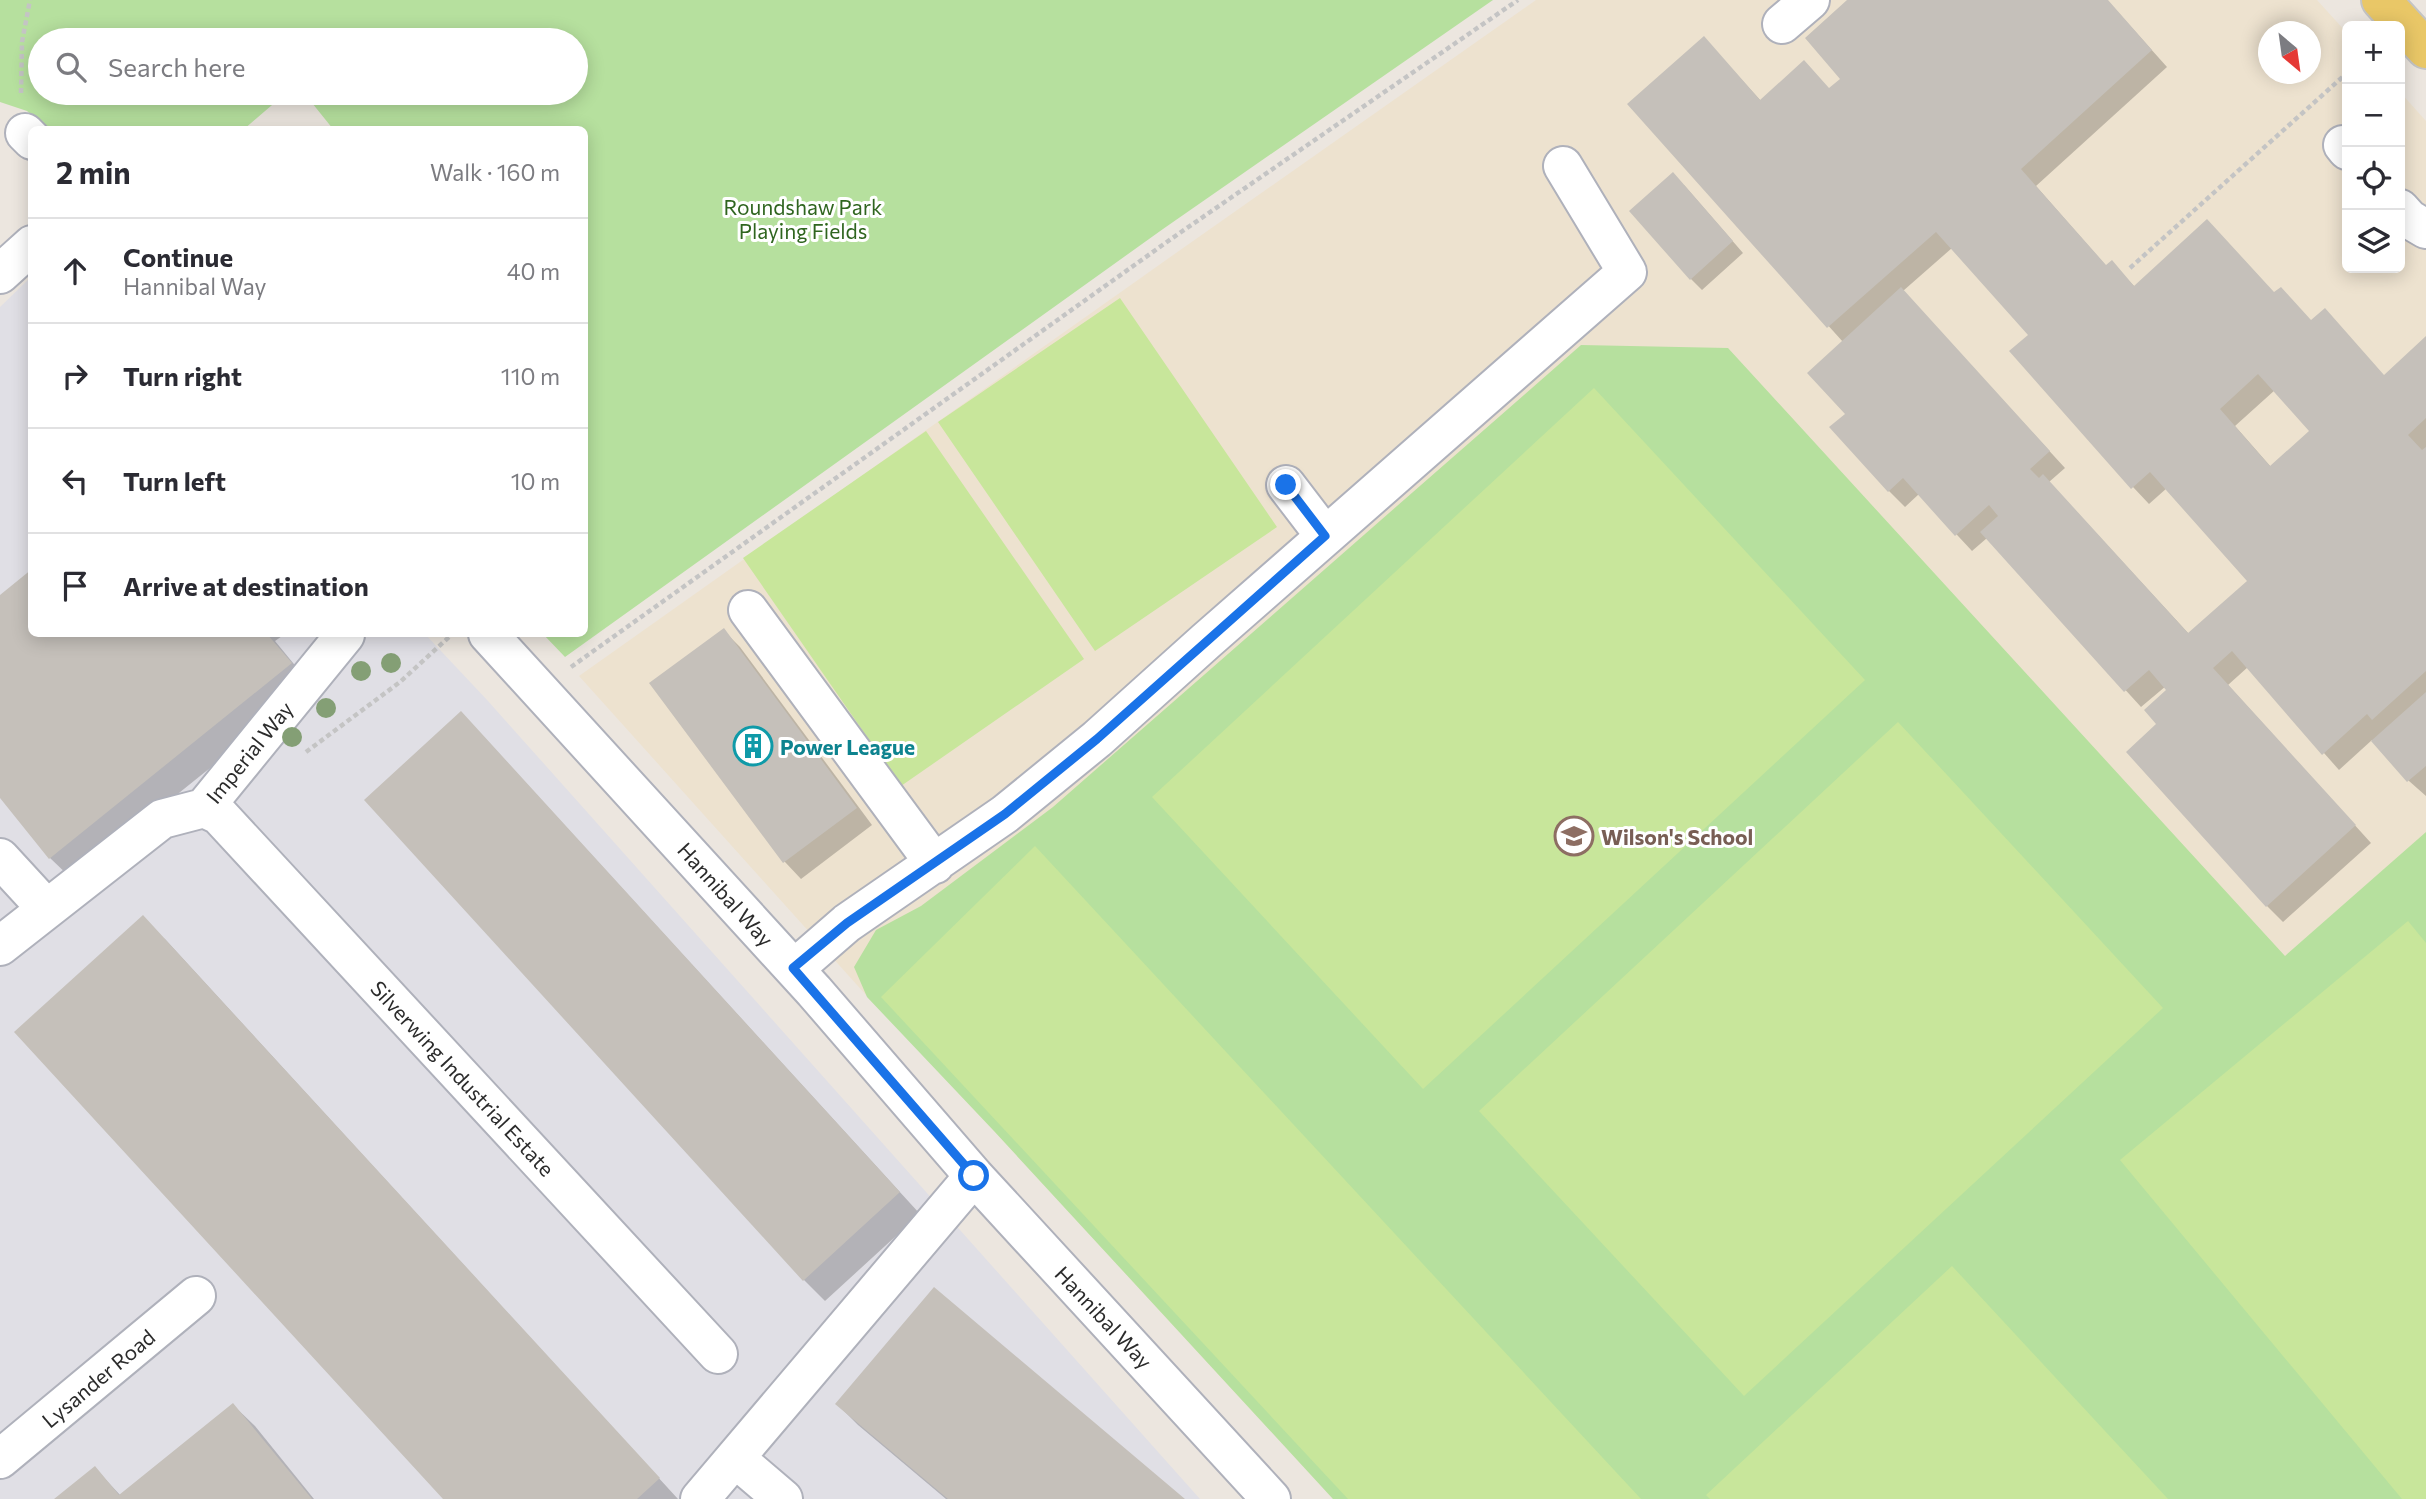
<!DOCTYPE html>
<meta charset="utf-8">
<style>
:root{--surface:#fff;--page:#f7f7f7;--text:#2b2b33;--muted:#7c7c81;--line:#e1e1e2}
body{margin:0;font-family:Commissioner,sans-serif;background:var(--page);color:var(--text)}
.controls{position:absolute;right:21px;top:21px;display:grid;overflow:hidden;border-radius:10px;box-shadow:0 4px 18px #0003}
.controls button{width:63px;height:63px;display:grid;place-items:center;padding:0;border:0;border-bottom:2px solid var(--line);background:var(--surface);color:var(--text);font:35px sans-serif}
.compass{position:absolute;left:2258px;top:21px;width:63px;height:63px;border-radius:50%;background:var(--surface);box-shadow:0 4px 18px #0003;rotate:151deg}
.stop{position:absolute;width:21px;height:21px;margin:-16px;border:5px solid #1a73e8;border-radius:50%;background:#fff}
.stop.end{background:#1a73e8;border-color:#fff;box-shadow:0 2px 7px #0008}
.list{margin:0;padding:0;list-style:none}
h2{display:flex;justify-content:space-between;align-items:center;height:91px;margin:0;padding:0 28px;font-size:30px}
h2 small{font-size:23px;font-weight:400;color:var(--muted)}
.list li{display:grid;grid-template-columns:46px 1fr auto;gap:21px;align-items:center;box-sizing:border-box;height:105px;padding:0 28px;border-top:2px solid var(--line)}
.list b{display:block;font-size:26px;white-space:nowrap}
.list p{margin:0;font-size:23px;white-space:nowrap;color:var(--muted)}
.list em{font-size:23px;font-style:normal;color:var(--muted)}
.icon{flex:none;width:38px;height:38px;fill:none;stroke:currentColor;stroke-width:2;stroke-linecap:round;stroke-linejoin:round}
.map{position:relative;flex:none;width:2426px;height:1499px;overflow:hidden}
.search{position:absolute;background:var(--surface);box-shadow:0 4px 18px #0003;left:28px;top:28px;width:560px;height:77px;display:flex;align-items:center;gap:18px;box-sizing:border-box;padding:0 24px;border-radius:38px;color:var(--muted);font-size:26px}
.panel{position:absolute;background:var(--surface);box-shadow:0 4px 18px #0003;left:28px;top:126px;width:560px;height:511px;border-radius:10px}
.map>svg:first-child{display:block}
.industrial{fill:#e0dfe5}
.education{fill:#ede2cf;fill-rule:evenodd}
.green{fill:#b6e09e}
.pitch{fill:#c8e69b}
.shadow{fill:#0003;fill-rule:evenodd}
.building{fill:#c5c0ba;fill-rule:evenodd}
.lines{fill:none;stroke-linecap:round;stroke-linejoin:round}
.minor-casing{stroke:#afb1bb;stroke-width:42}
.major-casing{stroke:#c4c4c4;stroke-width:42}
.path{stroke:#c4c4c4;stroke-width:4.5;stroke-dasharray:5 3.5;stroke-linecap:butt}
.minor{stroke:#fff;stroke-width:38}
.major{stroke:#e9c767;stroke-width:38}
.tree{fill:#849f75}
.route{stroke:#1a73e8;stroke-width:9}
.labels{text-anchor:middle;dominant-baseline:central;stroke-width:6;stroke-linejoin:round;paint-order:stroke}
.park-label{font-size:21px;fill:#2f651f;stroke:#fff}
.culture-label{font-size:21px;font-weight:bold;fill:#0d838f;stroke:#fff;text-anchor:start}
.street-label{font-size:21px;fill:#2b2b2b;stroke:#fff}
.education-label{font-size:21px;font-weight:bold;fill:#785e54;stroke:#fff;text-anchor:start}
</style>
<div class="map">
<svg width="2426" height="1499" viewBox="0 0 2426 1499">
<rect width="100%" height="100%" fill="#ece6df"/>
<path class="industrial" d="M31 277 32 634H425L488 701 1200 1499H0V307Z"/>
<path class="education" d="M1536 0H2317L2347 33V268H2400V92L2426 121V1499H1333L994 1131 866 995 579 676 1176 253ZM2268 32H2310V74H2268Z"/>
<path class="green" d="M0 0H1493L1163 229 565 657 543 634H584V130L333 129 304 93H576V40H40V93H286L243 130 47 129 27 111 0 102Z
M1581 345 1728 348 2285 956 2426 832V1499H1333L994 1131 867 997 854 967 876 930 921 906 1053 807Z"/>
<path class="pitch" d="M1120 298 1277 527 1095 651 938 422Z
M1594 388 1865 680 1423 1089 1152 797Z
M926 431 1084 659 901 786 743 558Z
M1898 722 2163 1008 1744 1396 1479 1111Z
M1035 846 1641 1499H1348L881 997Z
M2408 921 2426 943V1499H2402L2120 1160Z
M1952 1266 2168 1499H1710L1706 1495Z"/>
<path class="shadow" d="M1850 0H2107L2167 67 2036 186 2107 267 2112 263 2135 287 2275 294 2385 377 2426 338V796L2409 781 2372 740 2339 770 2248 667 2228 685 2371 843 2283 922 2267 906 2159 724 2169 690 2166 686 2141 707 1987 538 1972 551 1919 494 1905 507 1889 491 1847 414 1843 342 1629 104 1704 38 1761 101 1830 90 1843 79ZM1952 248 2031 335 2133 487 2149 504 2167 488 2249 581 2189 634 2049 482 2065 468 1903 291ZM2275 390 2312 431 2271 467 2235 426Z
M1684 185 1743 253 1702 290 1691 279Z
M0 597 32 634H285L275 641 312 686 72 879 50 858 0 796Z
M724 631 740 647 872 825 801 879 785 862 652 684Z
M482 735 920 1214 825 1301 804 1280Z
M164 938 678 1499H445Z
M837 1404 1182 1499H946L858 1425Z
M233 1405 255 1426 314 1499H57L95 1468 121 1496Z"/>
<path class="building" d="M1847 0H2108L2152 50 2021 169 2106 265 2112 260 2134 286 2207 219 2274 292 2281 287 2311 320 2325 308 2384 375 2426 336V418L2408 435 2422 450 2426 447V671L2372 720 2367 714 2322 755 2232 651 2213 668 2356 825 2266 907 2126 752 2156 724 2144 710 2166 690 2149 670 2124 692 1980 532 1998 516 1989 505 1955 536 1903 478 1888 492 1829 427 1845 414 1807 373 1901 287 2050 451 2030 469 2039 478 2043 474 2188 633 2247 581 2150 472 2131 489 2009 351 2028 335 1936 232 1827 328 1627 104 1704 36 1760 100 1804 60 1829 88 1840 79 1805 38ZM2258 374 2309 431 2270 466 2220 409Z
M1673 172 1733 241 1690 280 1629 211Z
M32 569V634H267L292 663 49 859 0 798V595Z
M724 628 857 808 783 863 649 683Z
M2426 692V766L2407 782 2371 741Z
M461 711 900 1192 803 1281 364 800Z
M143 915 660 1478 637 1499H443L14 1032Z
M934 1287 1185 1499H948L835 1404Z
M233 1403 312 1499H54L95 1466 119 1495Z"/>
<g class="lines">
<defs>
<path id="minor" d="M1782 24 1810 0
M25 133 32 140
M2343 145 2347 150
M2400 209 2409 219 2426 229
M0 274 32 245
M1286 485 1325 536
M748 610 935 864
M488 634 814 991 974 1176 1271 1499
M204 808 219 815 718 1354
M0 858 46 908
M0 946 162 819 204 808 345 635 344 634
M794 969 847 923 1005 814 1097 739 1206 641 1627 272 1563 166
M735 1458 783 1499
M0 1459 196 1296
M700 1499 974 1176"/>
<path id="major" d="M2381 0 2426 49"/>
</defs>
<use href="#minor" class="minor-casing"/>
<use href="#major" class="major-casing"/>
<path class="path" d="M21 93 22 42 30 0
M2130 268 2347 73
M571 667 1171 239 1518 0
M306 752 400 682 449 637"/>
<use href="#minor" class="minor"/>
<use href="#major" class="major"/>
</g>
<g class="tree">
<circle cx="391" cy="663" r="10"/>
<circle cx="361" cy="671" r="10"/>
<circle cx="326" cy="708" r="10"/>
<circle cx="292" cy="737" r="10"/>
</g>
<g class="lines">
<path class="route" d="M974 1176 793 968 847 923 1005 814 1097 739 1325 536 1286 485"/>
</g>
<defs>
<symbol id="building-ring" viewBox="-11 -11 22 22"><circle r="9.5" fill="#fff" stroke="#0f9aa8" stroke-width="1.5"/><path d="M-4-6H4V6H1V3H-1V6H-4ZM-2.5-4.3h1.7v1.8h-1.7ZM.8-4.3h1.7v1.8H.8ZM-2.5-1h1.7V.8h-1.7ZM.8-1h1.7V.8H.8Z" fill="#0f9aa8"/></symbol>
<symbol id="school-ring" viewBox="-11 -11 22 22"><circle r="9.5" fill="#fff" stroke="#8d6e63" stroke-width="1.5"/><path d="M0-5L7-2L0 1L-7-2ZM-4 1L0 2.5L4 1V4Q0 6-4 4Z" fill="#8d6e63"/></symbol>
</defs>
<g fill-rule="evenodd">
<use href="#building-ring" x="731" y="724" width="44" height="44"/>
<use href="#school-ring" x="1552" y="814" width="44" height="44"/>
</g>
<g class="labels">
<g class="park-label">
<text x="803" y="206">Roundshaw Park<tspan x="803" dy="24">Playing Fields</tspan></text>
</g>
<g class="culture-label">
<text x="780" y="746">Power League</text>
</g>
<g class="street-label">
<text transform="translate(249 752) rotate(-51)">Imperial Way</text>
<text transform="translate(726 894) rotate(48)">Hannibal Way</text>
<text transform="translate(463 1078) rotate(47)">Silverwing Industrial Estate</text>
<text transform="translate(1104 1317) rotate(47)">Hannibal Way</text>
<text transform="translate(98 1378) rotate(-40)">Lysander Road</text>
</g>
<g class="education-label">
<text x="1601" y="836">Wilson's School</text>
</g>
</g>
</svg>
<div class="controls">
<button>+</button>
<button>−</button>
<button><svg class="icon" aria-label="locate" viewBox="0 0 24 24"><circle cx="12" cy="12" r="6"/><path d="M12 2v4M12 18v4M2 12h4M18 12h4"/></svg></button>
<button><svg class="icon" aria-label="layers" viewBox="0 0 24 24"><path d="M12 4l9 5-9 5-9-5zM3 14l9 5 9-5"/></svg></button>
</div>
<svg class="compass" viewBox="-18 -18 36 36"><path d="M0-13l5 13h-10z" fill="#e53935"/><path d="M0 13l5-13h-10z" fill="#7c7c81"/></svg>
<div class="stop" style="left:974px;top:1176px"></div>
<div class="stop end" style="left:1286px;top:485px"></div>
<div class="search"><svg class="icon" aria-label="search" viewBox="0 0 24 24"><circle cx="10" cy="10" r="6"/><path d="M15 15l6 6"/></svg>Search here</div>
<section class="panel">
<h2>2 min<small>Walk · 160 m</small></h2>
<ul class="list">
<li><svg class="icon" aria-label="ahead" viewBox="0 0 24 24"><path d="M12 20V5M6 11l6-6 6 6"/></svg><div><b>Continue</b><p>Hannibal Way</p></div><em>40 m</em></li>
<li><svg class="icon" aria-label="right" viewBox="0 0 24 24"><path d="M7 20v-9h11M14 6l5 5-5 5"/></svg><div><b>Turn right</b></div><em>110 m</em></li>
<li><svg class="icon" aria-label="left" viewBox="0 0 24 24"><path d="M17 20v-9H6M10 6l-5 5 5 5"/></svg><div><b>Turn left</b></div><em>10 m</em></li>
<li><svg class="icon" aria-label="arrive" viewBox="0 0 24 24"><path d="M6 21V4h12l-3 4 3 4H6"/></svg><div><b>Arrive at destination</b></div></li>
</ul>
</section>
</div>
